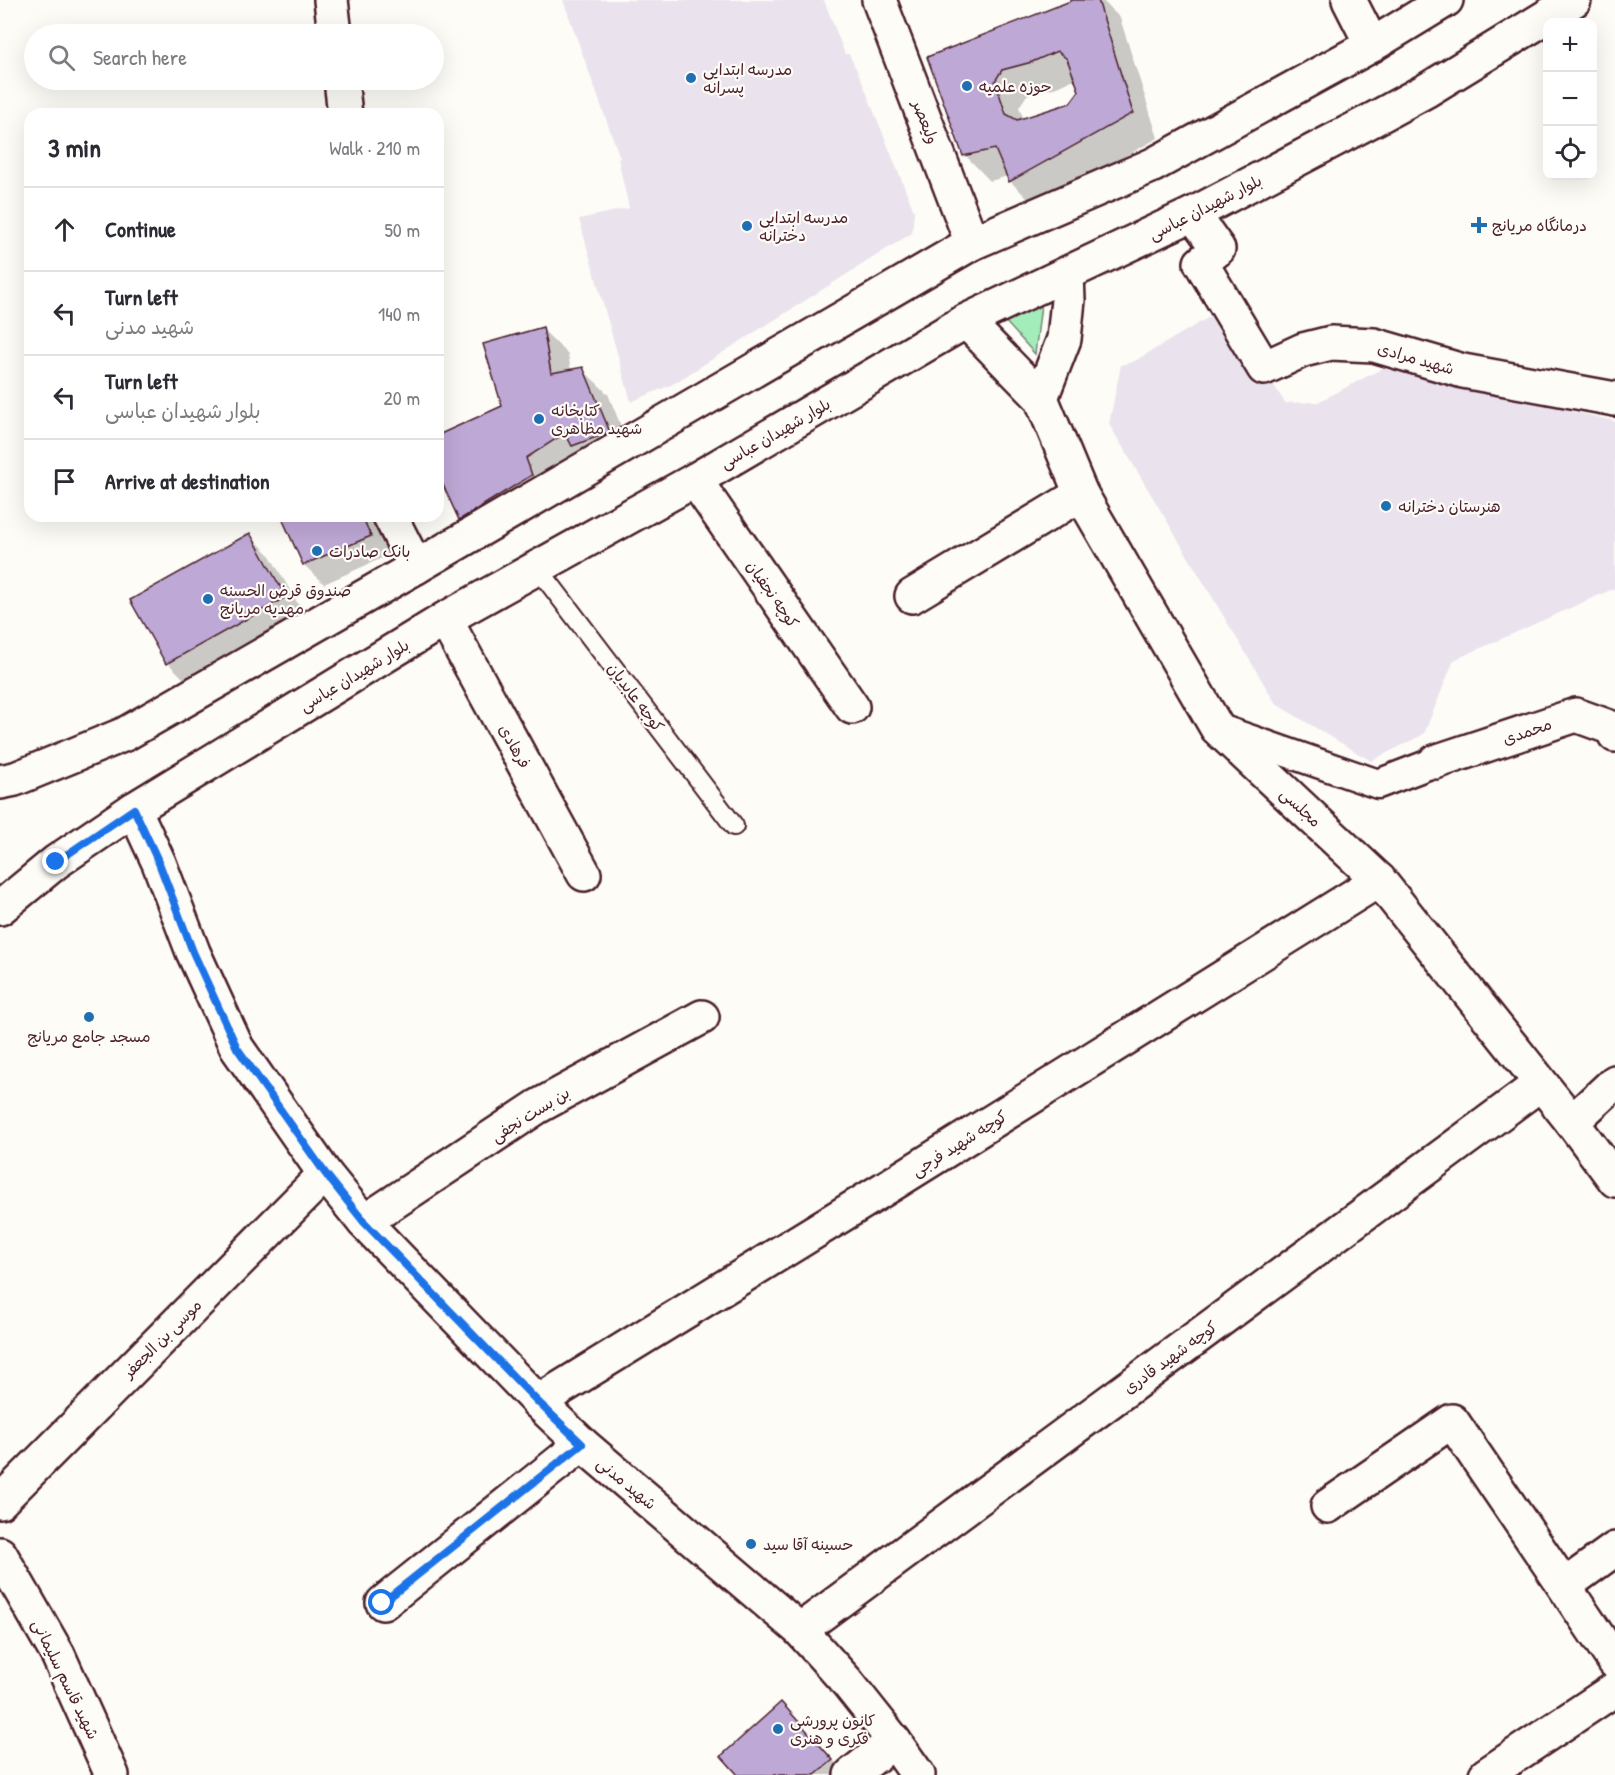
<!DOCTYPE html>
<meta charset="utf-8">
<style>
:root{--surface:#fff;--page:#f2f2f3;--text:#2b2b33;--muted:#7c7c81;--line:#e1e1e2}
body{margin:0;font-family:"Patrick Hand","Playpen Sans Arabic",sans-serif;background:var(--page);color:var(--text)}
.controls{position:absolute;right:18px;top:18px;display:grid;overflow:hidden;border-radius:12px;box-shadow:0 6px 24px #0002}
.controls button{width:54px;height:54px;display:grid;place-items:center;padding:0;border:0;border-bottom:2px solid var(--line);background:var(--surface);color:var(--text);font:30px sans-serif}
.stop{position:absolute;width:18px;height:18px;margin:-14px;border:4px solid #1a73e8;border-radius:50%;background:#fff}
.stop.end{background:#1a73e8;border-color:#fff;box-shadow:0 2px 6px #0008}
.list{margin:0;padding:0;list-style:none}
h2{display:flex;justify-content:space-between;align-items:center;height:78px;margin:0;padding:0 24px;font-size:26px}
h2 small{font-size:20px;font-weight:400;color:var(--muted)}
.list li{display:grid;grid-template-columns:39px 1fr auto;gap:18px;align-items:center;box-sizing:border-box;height:84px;padding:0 24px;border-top:2px solid var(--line)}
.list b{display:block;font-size:22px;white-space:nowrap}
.list p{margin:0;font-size:20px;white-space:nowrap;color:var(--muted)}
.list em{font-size:20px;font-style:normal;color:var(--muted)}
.icon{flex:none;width:33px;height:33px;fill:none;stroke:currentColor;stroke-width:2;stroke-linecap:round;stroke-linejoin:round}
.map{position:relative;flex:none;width:1615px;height:1775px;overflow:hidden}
.search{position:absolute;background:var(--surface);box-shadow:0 6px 24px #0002;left:24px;top:24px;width:420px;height:66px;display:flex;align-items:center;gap:15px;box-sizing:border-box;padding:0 21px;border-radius:33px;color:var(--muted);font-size:22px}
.panel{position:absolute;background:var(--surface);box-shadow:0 6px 24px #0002;left:24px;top:108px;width:420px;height:414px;border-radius:18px}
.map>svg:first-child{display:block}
.built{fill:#eae3ed}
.green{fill:#a3edbb;stroke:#768673;stroke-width:1.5}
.shadow{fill:#0003;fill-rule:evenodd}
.building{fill:#bea8d6;stroke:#4a1f2b;stroke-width:1.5;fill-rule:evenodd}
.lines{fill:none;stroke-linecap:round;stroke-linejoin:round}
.service-casing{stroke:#4a1f2b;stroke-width:22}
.pedestrian-casing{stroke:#4a1f2b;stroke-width:33}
.minor-casing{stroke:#4a1f2b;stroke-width:38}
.tertiary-casing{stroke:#4a1f2b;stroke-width:38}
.secondary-casing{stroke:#4a1f2b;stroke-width:38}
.service{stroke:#fdfcf7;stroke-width:18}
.pedestrian{stroke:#fdfcf7;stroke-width:28}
.minor{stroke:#fdfcf7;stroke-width:33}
.tertiary{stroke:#fdfcf7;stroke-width:33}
.secondary{stroke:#fdfcf7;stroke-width:33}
.route{stroke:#1a73e8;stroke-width:8}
.poi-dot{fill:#1f6fb2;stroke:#fdfcf7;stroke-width:2}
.labels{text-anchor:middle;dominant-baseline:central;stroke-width:4.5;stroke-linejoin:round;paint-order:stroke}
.poi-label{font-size:16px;fill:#4a1f2b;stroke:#fdfcf7;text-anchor:start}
.street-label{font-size:16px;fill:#4a1f2b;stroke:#fdfcf7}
</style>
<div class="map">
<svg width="1615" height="1775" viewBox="0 0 1615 1775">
<rect width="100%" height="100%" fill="#fdfcf7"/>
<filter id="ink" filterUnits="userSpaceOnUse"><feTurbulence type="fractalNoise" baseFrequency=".0167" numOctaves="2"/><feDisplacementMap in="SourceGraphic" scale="12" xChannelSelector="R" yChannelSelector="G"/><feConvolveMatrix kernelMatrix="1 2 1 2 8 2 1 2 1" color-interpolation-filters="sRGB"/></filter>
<g filter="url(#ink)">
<path class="built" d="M563 0H824L845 54H849L861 79 914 211 912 233 673 384 631 402 579 219 629 208 618 159 620 158Z
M1226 307 1285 403 1318 402 1383 368 1615 421V588L1454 660 1424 734 1371 761 1276 704 1109 424 1121 365 1133 362Z"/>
<path class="green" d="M1041 305 1035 354 1005 321Z"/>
<path class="shadow" d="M1077 0H1102L1120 18 1158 138 1035 206 1010 181 1008 176 990 181 965 155 929 58ZM1076 78 1081 91 1071 105 1024 120 1019 107 1027 95 1057 87Z
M542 329 568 354 571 371 582 369 608 394 634 458 485 544 460 519 438 470V437L504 407Z
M283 516H372L389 555 324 584 304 565Z
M250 535 269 554 305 616 187 682 168 663 132 601Z
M800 1724 847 1775H740Z"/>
<path class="building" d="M1073 0H1098L1133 113 1009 182 995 149 963 156 927 57ZM1057 51 1067 59 1079 91 1070 103 1017 120 1006 114 995 81 1002 70 1032 62Z
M543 327 551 373 583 367 610 432 572 446 565 433 526 458 532 475 459 520 438 474V435L502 406 483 344Z
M281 516H362L371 536 303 565Z
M250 533 286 597 166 664 130 600Z
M781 1702 833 1760 815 1775H738L721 1756Z"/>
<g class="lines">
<defs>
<path id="service" d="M537 567 734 826"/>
<path id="pedestrian" d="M1220 729 1378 784 1435 762"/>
<path id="minor" d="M331 0 335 34
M1349 0 1372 45
M341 80 345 114
M1193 214 1218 249 1201 263 1264 368 1303 350 1331 343 1374 345 1463 371 1615 399
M695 480 852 707
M390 516 416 567
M912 596 1081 494
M445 619 584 874
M1435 762 1576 715 1612 728 1615 735
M1572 1122 1615 1082
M364 1222 537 1107 702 1017
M538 1402 897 1181 1379 880
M0 1502 325 1174
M1328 1506 1452 1421 1564 1586
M1615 1549 1564 1586 1615 1662
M383 1603 582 1444
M800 1630 1540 1084
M851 1775 894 1741
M1486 1775 1615 1689"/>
<path id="tertiary" d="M879 0 972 243
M1041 398 1081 494 1217 728 1379 880 1572 1122 1615 1180
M134 809 159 863 193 952 237 1048 325 1174 364 1222 538 1402 582 1444 800 1630 847 1682 894 1741 918 1775
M0 1554 58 1655 112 1775"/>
<path id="secondary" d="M966 321 1041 398 1064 339 1068 300 1067 274
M0 782 15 779 125 734 416 567 972 243 1153 165 1372 45 1446 0
M0 908 56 862 134 809 445 619 695 480 966 321 1193 214 1374 119 1427 90 1574 0"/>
</defs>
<use href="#service" class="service-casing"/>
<use href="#pedestrian" class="pedestrian-casing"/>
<use href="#minor" class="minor-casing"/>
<use href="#tertiary" class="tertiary-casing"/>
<use href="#secondary" class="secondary-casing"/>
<use href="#service" class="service"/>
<use href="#pedestrian" class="pedestrian"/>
<use href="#minor" class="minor"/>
<use href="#tertiary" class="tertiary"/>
<use href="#secondary" class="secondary"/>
</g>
</g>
<g class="lines" filter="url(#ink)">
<path class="route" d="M56 862 134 809 159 863 193 952 237 1048 325 1173 364 1222 538 1402 582 1444 382 1603"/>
</g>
<g class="poi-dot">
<circle cx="691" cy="78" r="6"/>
<circle cx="967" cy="86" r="6"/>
<path d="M1476 216h6v6h6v6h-6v6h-6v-6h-6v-6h6z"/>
<circle cx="747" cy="226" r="6"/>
<circle cx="539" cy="419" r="6"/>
<circle cx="1386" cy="506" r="6"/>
<circle cx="317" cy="551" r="6"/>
<circle cx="208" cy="599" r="6"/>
<circle cx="89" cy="1017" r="6"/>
<circle cx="751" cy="1544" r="6"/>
<circle cx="778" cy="1729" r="6"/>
</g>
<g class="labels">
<g class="poi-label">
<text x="703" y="69">مدرسه ابتدایی<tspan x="703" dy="18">پسرانه</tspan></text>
<text x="979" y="86">حوزه علمیه</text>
<text x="759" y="217">مدرسه ابتدایی<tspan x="759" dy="18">دخترانه</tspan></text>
<text x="1492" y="225">درمانگاه مریانج</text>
<text x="551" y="410">کتابخانه<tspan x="551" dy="18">شهید مظاهری</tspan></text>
<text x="1398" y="506">هنرستان دخترانه</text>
<text x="329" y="551">بانک صادرات</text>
<text x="220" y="590">صندوق قرض الحسنه<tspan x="220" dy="18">مهدیه مریانج</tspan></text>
<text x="89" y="1036" text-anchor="middle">مسجد جامع مریانج</text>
<text x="763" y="1544">حسینه آقا سید</text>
<text x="790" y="1720">کانون پرورشی<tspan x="790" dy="18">فکری و هنری</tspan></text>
</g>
<g class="street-label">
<text transform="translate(926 122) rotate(69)">ولیعصر</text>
<text transform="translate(1205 207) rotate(-27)">بلوار شهیدان عباسی</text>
<text transform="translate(1416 358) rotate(16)">شهید مرادی</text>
<text transform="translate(775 433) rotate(-30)">بلوار شهیدان عباسی</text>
<text transform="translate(773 594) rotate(55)">کوچه نجفیان</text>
<text transform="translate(354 675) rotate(-31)">بلوار شهیدان عباسی</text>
<text transform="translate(636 697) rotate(53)">کوجه عابدیان</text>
<text transform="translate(1527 731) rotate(-19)">محمدی</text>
<text transform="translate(515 746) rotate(61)">فرهادی</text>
<text transform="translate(1301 807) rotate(43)">مجلسی</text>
<text transform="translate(530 1114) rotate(-32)">بن بست نجفی</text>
<text transform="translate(959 1143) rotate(-32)">کوچه شهید فرجی</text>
<text transform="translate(162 1338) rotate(-45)">موسی بن الجعفر</text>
<text transform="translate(1170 1357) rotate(-36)">کوچه شهید قادری</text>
<text transform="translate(627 1483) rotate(40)">شهید مدنی</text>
<text transform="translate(66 1679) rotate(64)">شهید قاسم سلیمانی</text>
</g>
</g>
</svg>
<div class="controls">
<button>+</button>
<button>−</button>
<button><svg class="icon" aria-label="locate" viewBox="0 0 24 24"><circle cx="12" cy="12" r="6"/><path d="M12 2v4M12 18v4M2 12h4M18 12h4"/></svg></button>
</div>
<div class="stop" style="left:382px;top:1603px"></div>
<div class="stop end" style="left:56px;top:862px"></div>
<div class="search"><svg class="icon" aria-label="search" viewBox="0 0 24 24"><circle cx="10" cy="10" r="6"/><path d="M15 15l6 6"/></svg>Search here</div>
<section class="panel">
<h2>3 min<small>Walk · 210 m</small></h2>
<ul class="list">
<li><svg class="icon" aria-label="ahead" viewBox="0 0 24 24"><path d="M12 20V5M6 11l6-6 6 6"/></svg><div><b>Continue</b></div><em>50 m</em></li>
<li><svg class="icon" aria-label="left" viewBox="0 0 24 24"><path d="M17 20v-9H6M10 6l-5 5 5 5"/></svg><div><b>Turn left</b><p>شهید مدنی</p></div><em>140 m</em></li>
<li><svg class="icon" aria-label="left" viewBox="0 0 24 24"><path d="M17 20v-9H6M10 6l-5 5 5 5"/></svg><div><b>Turn left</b><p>بلوار شهیدان عباسی</p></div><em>20 m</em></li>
<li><svg class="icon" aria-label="arrive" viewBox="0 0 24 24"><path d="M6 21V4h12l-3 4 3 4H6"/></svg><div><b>Arrive at destination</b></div></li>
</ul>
</section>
</div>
